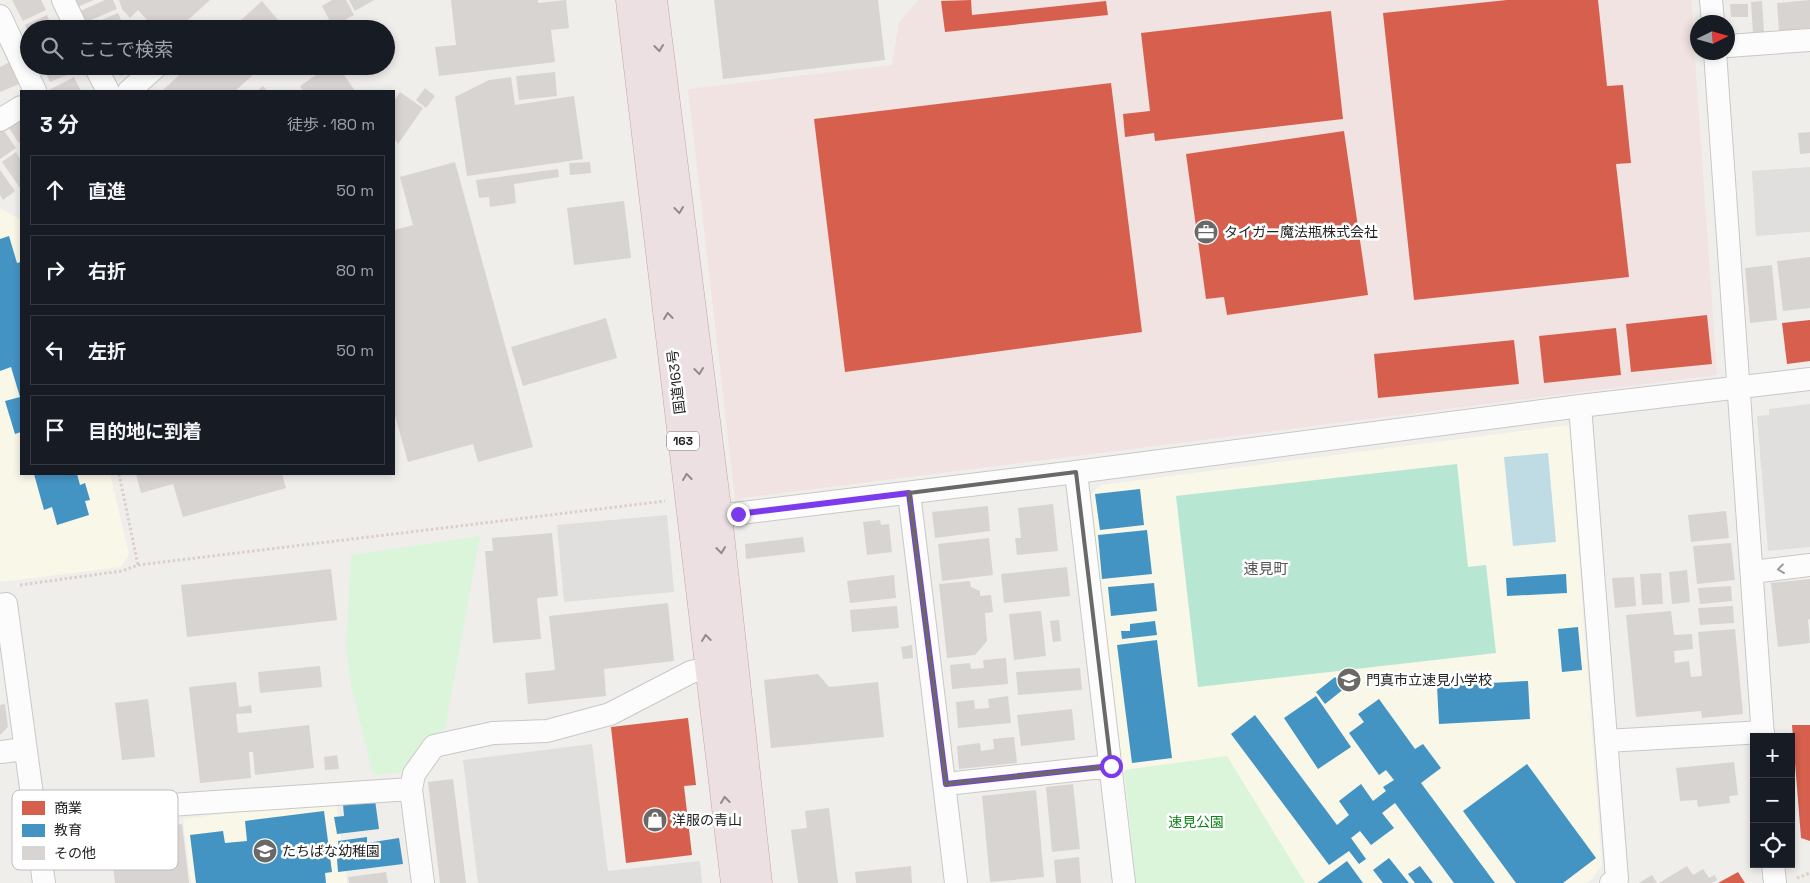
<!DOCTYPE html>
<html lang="ja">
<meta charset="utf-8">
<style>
:root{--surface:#171b24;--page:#242831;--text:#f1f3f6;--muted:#9ea1a6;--line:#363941}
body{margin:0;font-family:"Space Grotesk","Noto Sans JP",sans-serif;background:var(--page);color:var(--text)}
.controls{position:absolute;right:15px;bottom:15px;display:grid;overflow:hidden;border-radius:0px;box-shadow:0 2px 8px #0003}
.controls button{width:45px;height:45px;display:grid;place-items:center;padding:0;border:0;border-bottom:1px solid var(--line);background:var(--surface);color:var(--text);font:25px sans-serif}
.compass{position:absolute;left:1690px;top:15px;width:45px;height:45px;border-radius:50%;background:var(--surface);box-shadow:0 2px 8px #0003;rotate:85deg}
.stop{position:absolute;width:15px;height:15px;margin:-11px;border:4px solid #7c3aed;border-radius:50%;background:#fff}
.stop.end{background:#7c3aed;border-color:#fff;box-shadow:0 1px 5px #0008}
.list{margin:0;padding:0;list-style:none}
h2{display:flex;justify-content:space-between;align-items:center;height:65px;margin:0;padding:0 20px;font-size:21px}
h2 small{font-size:16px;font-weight:400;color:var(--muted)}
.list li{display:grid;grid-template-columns:32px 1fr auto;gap:15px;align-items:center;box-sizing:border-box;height:70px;margin:0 10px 10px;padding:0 10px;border:1px solid var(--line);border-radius:0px}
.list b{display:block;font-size:19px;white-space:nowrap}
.list em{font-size:16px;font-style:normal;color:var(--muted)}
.icon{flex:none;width:28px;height:28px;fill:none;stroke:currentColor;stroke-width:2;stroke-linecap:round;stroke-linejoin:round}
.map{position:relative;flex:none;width:1810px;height:883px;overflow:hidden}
.search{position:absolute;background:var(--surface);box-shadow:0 2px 8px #0003;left:20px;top:20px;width:375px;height:55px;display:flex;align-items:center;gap:12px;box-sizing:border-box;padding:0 18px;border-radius:28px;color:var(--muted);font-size:19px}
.panel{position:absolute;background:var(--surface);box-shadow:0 2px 8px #0003;left:20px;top:90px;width:375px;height:385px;border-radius:0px}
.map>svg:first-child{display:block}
.commercial{fill:#f1e3e1}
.education{fill:#f8f7e8}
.park{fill:#daf5da}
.pitch{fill:#b7e6d2}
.parking{fill:#e0dfde}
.water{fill:#bfdbe3}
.shops{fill:#d6604d}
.schools{fill:#4393c3}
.building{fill:#d7d4d2}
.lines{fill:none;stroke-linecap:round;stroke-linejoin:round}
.minor-casing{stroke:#c9c8c7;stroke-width:24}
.highway-casing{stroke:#c5a2ac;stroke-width:29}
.path{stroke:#dccecd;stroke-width:3;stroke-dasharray:2.5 2.5;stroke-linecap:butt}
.minor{stroke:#fdfcfc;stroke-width:22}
.highway{stroke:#ece0e2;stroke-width:28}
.oneway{stroke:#918a8c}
.oneway2{stroke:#9a9a9a}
.route{stroke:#7c3aed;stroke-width:6}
.marked{fill:none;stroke:#6a6968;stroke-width:4;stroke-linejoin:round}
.labels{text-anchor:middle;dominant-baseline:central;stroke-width:5;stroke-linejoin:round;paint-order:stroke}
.shield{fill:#fff;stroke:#646464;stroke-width:1}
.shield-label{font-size:12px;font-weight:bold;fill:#222}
.poi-label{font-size:14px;fill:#222;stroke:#fff;text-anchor:start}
.street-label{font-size:14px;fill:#222;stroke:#fff}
.park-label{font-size:14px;fill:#0c8416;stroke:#fff}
.neighbourhood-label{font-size:15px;fill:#555;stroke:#fff}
.key{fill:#fff;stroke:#bdbdbd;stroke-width:1}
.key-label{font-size:14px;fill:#222}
</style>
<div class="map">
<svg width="1810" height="883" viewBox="0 0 1810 883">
<rect width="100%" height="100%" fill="#f0eeeb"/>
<path class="commercial" d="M919 0H1691L1717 375 735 499 688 89 892 65 899 22Z"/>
<path class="education" d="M0 208 21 220V474H110L129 554 121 567 0 582Z
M1569 425 1602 865 1592 879 1586 883H1131L1089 496 1101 485Z
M336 799 347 883H191L183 819Z"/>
<path class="park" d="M480 536 445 729 435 733 400 773 373 775 351 685 346 647 351 555Z
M1227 756 1305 883H1136L1124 770Z"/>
<path class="pitch" d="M1457 464 1468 567 1486 565 1496 653 1198 687 1176 496Z"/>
<path class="parking" d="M1810 167V232L1756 236 1752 171Z
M1810 404V547L1768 551 1757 416 1769 415V409Z
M667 515 674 592 564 602 557 525Z
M592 744 608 871 700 861 702 883H478L463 760Z"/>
<path class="water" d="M1548 453 1556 542 1513 546 1504 457Z"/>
<path class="shops" d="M971 0 972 15 1106 1 1108 15 945 32 941 1Z
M1507 0H1598L1607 86 1623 85 1631 163 1616 164 1629 277 1414 300 1383 13Z
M1331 11 1343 119 1155 141 1154 133 1125 137 1123 114 1150 111 1141 33Z
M1111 83 1142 332 845 372 814 119Z
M1344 131 1368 295 1227 315 1224 297 1206 299 1186 154Z
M1707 315 1712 364 1631 372 1626 324Z
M1810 320V361L1787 364 1782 323Z
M1616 328 1621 375 1544 383 1539 336Z
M1514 340 1519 384 1378 398 1374 354Z
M688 718 696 785 684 786 692 855 626 863 611 727Z
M1792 725H1810V841L1801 838Z
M1738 872 1745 883H1718Z"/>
<path class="schools" d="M9 236 17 263 21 262V432L15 434 5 401 20 397 11 367 0 371V239Z
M34 474H77L80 485 85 483 90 500 85 501 89 515 57 525 52 507 44 510Z
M1140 489 1144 525 1100 530 1095 494Z
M1147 530 1152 574 1102 579 1098 535Z
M1566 574 1567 593 1507 596 1506 578Z
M1154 583 1157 611 1111 616 1108 587Z
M1155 621 1157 635 1122 639 1121 631H1130V624Z
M1578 627 1582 670 1562 672 1558 629Z
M1157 640 1172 758 1132 763 1117 645Z
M1335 677 1345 688 1325 704 1316 692Z
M1528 681 1530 719 1439 724 1437 686Z
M1316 696 1351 747 1318 769 1284 718Z
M1379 699 1415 749 1423 744 1441 768 1421 783 1495 883H1454L1395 803 1382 813 1394 828 1371 845 1360 831 1351 838 1366 859 1359 864 1349 851 1329 865 1231 734 1255 715 1337 825 1349 815 1339 801 1361 784 1373 801 1386 791 1383 787 1394 780 1386 770 1379 775 1349 733 1364 722 1358 714Z
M1527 764 1596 858 1563 883H1516L1463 811Z
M375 800 379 829 337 834 334 817 344 816 343 804Z
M324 811 332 872 325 873 326 883H196L190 835 223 831 225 843 247 841 245 821Z
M367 837V843L399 838 403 864 338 872 337 859 340 858 338 841Z
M1389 858 1409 883H1383L1373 870Z
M1347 861 1363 883H1317Z
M1420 866 1433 883H1415L1408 874Z"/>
<path class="building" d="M12 0H41L46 10 23 21Z
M72 0H94L75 8Z
M105 0H113L117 9 81 24 76 13Z
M119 0H210L178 29H155L138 10 130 18 122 9Z
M332 0H346L354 15 333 27 322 6Z
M349 0H374L355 11Z
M451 0H538V3L566 0 569 28 551 30 555 62 439 76 435 47 456 45Z
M714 0H878L885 60 723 79Z
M1810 0V28L1779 31 1777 3Z
M262 1 278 20 277 29H231Z
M1762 1 1764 32 1753 33 1751 2Z
M1730 4H1748V17H1731Z
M118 13 125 29H89L88 26Z
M47 15 53 29H29V35L25 25Z
M139 20 147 29H129Z
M10 62 19 84 0 92V67Z
M43 66H72L74 72 50 82Z
M117 66H136L137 69 121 76Z
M189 66H263L235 91H162Z
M329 66H338L355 91H303L300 86Z
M555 72 557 96 519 100 516 76Z
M74 77 81 91H50L49 90Z
M511 77 515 105 574 96 583 159 467 176 455 97 489 80Z
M263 86 268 91H257Z
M425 88 435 96 426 108 416 100Z
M400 92 423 108 398 144 394 138V101Z
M21 113V141L19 143 6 124Z
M0 125 16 148 0 159Z
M1810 132V153L1800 154 1798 133Z
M16 152 21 160 20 188 2 162Z
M455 162 533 447 478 462 473 444 408 462 394 412V230L413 225 400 177Z
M590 162 591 173 570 175 569 163Z
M558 169 559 177 514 184 516 203 490 207 489 197 479 198 476 180Z
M0 170 15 191 3 200 0 195Z
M624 201 631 258 574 265 567 208Z
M1810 257V308L1783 311 1777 261Z
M1772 265 1777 320 1750 323 1745 268Z
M606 318 617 358 523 386 511 347Z
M136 474H282L286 488 183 517 173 484 141 493Z
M1053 504 1058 551 1017 555 1015 538H1021L1018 508Z
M988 506 990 531 935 538 932 512Z
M1726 511 1729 538 1691 542 1688 515Z
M880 520 881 525 889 524 892 552 867 555 863 522Z
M552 533 558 596 537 598 541 639 493 643 485 551H493L492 538Z
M803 537 805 552 746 559 745 544Z
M989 538 993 575 942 581 938 544Z
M1731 543 1735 580 1697 584 1693 546Z
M1067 567 1070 596 1004 603 1001 574Z
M331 569 337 620 187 637 181 585Z
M1687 570 1690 602 1672 604 1669 572Z
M1661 573 1663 604 1642 605 1640 574Z
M894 575 896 598 850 603 847 581Z
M1634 577 1636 606 1615 608 1612 578Z
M1810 579V619L1808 620 1810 643 1778 647 1771 583Z
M970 581 971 587 980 591V596L991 595 993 612 985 613 987 641 975 655 947 658 939 584Z
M1731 586 1732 601 1700 604 1698 588Z
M668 603 674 661 604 669 606 696 528 704 525 673 555 670 549 616Z
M897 606 899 628 852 632 850 610Z
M1733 606 1734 623 1700 625 1698 608Z
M1041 611 1046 656 1014 660 1009 614Z
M1671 611 1674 635 1692 634 1693 649 1674 651 1675 663 1689 661 1691 677 1702 676 1698 632 1735 629 1743 714 1702 718 1701 711 1636 717 1626 615Z
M1059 620 1061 641 1053 642 1050 621Z
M912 645 913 658 903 659 901 647Z
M1006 658 1008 684 952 689 950 665 970 663 971 669 984 668 983 660Z
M320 666 322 687 260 693 258 672Z
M1080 668 1082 690 1018 695 1016 672Z
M818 674 829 687 878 682 884 737 771 748 764 680Z
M236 682 239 707 251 705 252 713 236 714 238 733 309 725 314 768 255 775 253 752H249L251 778 200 783 189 687Z
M1008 696 1011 723 958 728 956 702 974 700 975 709 989 708 988 699Z
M148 699 155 757 122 760 115 703Z
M5 704 8 727 0 735V705Z
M1072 709 1075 740 1021 746 1017 715Z
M1014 737 1017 763 959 769 957 746 980 743 981 751 994 749 993 739Z
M337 755 339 769 325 770 324 757Z
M1734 762 1738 795 1729 796 1730 803 1698 807 1697 800 1680 801 1676 768Z
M453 779 466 883H440L428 782Z
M1073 784 1080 849 1052 852 1046 787Z
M1036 790 1044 877 990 882 982 796Z
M829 808 838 883H798L791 830 807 828 805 811Z
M182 824 189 883H115L109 832Z
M1079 857 1081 883H1056L1054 860Z
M911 866 912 883H856L855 872Z
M1687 866 1693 875 1703 869 1709 878 1715 875 1717 880 1712 883H1659Z
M386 872 388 883H349L348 877Z
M1652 875 1657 883H1639Z"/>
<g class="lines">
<defs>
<path id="minor" d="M63 0 77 29
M1711 0 1713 22
M0 16 35 91
M1728 46 1810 40
M1715 52 1763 737
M95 66 108 91
M129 91 157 66
M0 120 21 107
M1580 406 1617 879 1611 883
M1076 472 1124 883
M909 493 956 883
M701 518 1076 472 1580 406 1810 379
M1753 572 1810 565
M0 605 6 604 44 883
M1606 741 1763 732
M0 752 25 749
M946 784 1111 766
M411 789 414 774 434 746 493 733 547 731 610 714 691 672 709 668
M34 814 411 789 423 883
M1773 864 1775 883"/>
<path id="highway" d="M630 0 735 883
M653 0 718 516 758 883"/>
</defs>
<use href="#minor" class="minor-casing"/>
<use href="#highway" class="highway-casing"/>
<path class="path" d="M119 474 138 565
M20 585 122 571 138 565 665 501
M1797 878 1810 873"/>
<use href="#minor" class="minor"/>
<use href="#highway" class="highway"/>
</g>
<defs><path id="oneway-chevron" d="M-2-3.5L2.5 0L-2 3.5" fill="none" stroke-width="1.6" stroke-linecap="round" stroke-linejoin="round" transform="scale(1.25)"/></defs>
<g class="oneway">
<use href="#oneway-chevron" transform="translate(659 48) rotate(83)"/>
<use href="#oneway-chevron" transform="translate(679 210) rotate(83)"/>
<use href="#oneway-chevron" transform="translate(668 316) rotate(-97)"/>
<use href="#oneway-chevron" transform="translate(699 371) rotate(83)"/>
<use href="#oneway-chevron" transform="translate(687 477) rotate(-97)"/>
<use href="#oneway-chevron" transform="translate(721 550) rotate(84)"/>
<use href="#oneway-chevron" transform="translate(706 638) rotate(-97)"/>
<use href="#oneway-chevron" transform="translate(725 800) rotate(-97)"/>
</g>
<use class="oneway2" href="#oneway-chevron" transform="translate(1781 569) rotate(173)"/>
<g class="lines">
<path class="route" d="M738 514 909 493 946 784 1111 766"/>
</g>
<path class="marked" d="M1076 472 1111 766 946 784 909 493Z"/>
<defs>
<symbol id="office-disc" viewBox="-11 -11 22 22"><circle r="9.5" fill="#6a6968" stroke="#fff"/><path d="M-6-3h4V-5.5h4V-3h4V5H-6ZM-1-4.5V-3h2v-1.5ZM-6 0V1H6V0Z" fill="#fff"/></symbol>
<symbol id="school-disc" viewBox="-11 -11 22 22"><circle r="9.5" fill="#6a6968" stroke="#fff"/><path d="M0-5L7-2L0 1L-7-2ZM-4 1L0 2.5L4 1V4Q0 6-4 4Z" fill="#fff"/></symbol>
<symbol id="shop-disc" viewBox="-11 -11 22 22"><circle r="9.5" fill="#6a6968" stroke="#fff"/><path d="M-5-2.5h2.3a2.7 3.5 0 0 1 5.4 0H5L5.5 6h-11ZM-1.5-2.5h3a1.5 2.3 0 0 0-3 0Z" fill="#fff"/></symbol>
</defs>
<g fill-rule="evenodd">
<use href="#office-disc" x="1192" y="218" width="28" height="28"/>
<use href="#school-disc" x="1335" y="666" width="28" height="28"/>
<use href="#shop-disc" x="641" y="806" width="28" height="28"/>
<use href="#school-disc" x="251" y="837" width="28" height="28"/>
</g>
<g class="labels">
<rect class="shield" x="667" y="431.5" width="32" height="19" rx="4"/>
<g class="shield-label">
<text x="683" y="441">163</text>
</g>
<g class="poi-label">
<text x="1224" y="232">タイガー魔法瓶株式会社</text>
<text x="1366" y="680">門真市立速見小学校</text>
<text x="672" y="820">洋服の青山</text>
<text x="282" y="851">たちばな幼稚園</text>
</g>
<g class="street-label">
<text transform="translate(676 382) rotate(-97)">国道163号</text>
</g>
<g class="park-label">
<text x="1196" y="822">速見公園</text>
</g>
<g class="neighbourhood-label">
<text x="1266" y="568">速見町</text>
</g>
</g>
<rect x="12" y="790" width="166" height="80" rx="8" class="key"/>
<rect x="22" y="801" width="23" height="14" fill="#d6604d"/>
<rect x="22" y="824" width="23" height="13" fill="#4393c3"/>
<rect x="22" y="846" width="23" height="14" fill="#d7d4d2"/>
<g class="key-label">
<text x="54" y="813">商業</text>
<text x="54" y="835">教育</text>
<text x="54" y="858">その他</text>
</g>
</svg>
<div class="controls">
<button>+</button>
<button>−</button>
<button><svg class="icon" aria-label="locate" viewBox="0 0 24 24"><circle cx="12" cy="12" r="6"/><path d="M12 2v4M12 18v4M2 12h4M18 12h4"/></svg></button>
</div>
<svg class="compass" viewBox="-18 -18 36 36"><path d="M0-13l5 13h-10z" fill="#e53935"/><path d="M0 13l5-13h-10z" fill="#9ea1a6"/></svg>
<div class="stop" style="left:1111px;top:766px"></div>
<div class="stop end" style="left:738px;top:514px"></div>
<div class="search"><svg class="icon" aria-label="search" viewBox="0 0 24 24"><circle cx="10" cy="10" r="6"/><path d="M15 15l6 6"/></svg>ここで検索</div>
<section class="panel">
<h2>3 分<small>徒歩 · 180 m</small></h2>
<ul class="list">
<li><svg class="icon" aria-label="ahead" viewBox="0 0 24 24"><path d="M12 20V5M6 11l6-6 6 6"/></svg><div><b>直進</b></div><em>50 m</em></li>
<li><svg class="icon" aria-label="right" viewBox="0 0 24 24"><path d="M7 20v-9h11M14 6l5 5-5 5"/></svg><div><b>右折</b></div><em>80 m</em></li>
<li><svg class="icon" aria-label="left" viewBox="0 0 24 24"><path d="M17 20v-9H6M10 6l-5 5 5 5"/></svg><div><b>左折</b></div><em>50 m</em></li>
<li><svg class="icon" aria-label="arrive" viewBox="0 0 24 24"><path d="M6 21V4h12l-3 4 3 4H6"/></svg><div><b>目的地に到着</b></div></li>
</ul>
</section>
</div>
